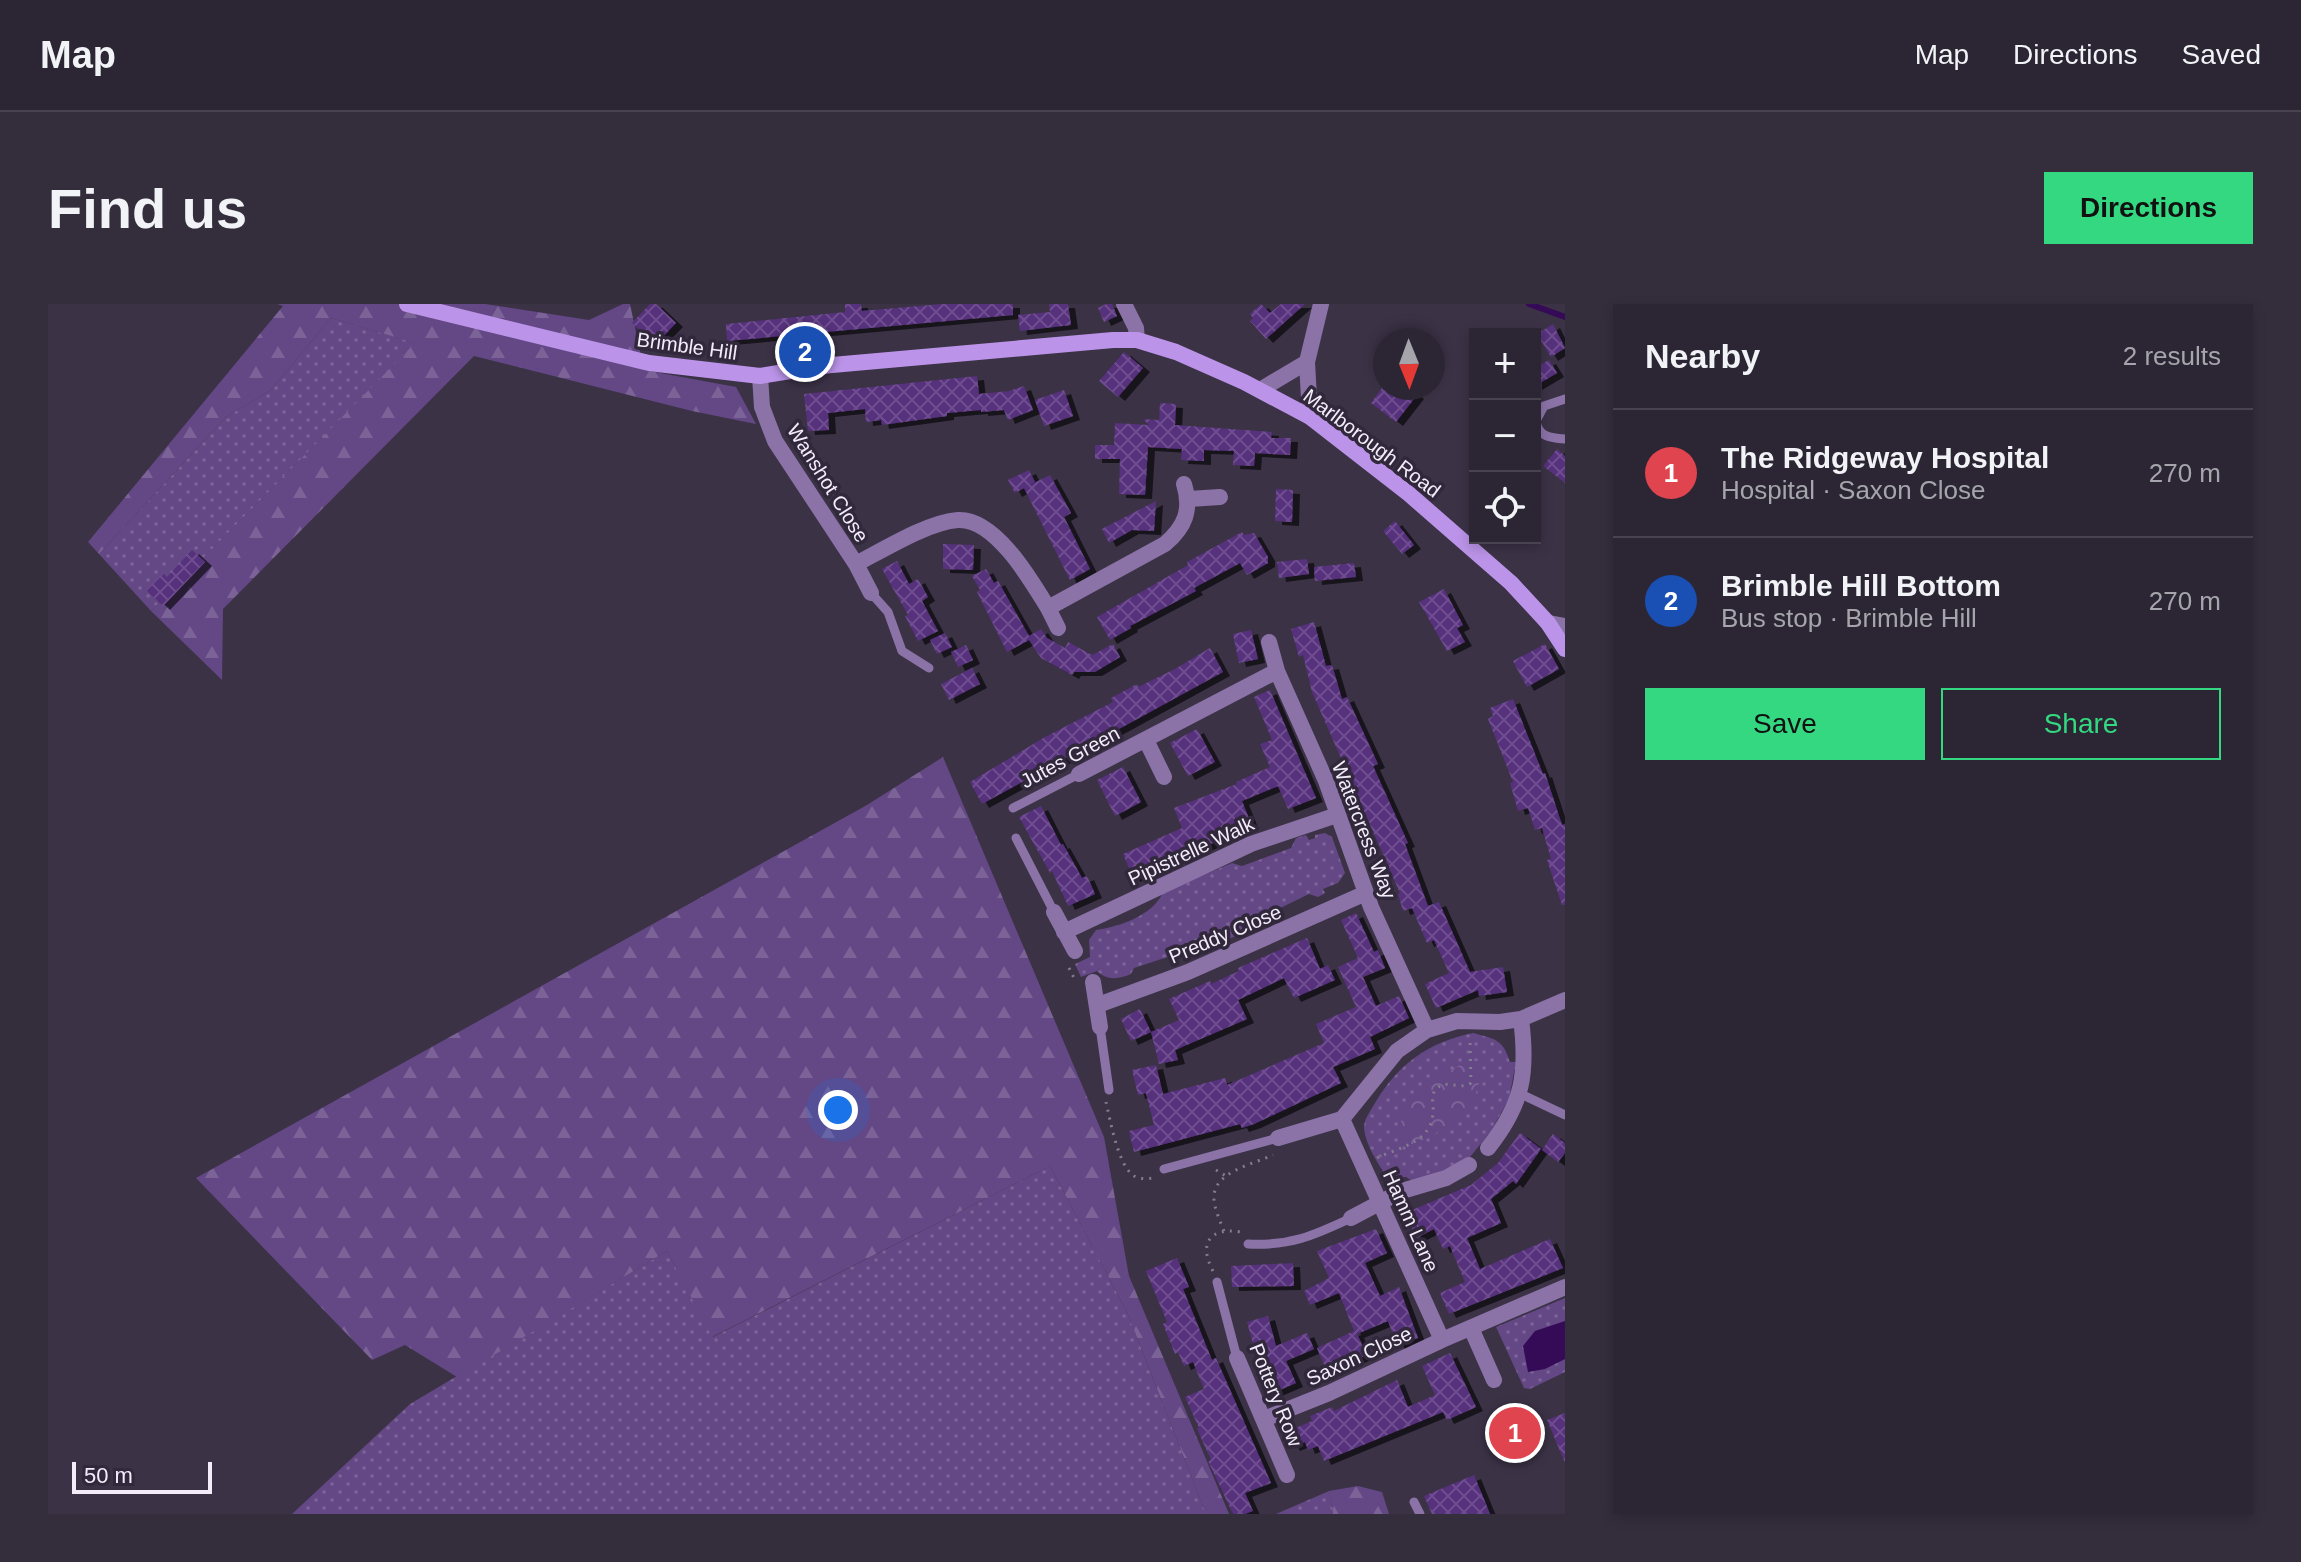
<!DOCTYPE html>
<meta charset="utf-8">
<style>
:root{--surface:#2c2634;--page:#342e3c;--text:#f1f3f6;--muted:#a6a5ac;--line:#48434f;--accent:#33d881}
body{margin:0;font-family:Arial,sans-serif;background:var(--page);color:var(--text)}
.controls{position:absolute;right:24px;top:24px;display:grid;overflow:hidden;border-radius:0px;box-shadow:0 4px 12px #0003}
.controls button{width:72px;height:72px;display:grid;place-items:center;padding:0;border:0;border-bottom:2px solid var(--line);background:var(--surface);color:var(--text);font:40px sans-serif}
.compass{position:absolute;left:1325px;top:24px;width:72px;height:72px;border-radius:50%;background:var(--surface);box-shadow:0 4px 12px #0003;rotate:179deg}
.scale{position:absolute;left:24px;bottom:20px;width:140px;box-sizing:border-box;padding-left:8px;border:4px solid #f3edfa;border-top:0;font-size:22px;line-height:28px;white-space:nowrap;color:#f3edfa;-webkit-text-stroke:6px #31283c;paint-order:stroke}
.you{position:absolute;left:790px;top:806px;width:28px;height:28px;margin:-20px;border:6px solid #fff;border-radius:50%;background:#1a73e8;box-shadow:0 0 0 12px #1a73e833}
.badge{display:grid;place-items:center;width:52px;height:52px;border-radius:50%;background:var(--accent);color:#fff;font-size:26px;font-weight:700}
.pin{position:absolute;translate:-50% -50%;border:4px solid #fff;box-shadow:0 2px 8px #0006}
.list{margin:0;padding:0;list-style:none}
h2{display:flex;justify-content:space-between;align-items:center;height:104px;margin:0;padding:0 32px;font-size:34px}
h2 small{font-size:26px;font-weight:400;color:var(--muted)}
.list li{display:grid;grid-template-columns:52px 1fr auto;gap:24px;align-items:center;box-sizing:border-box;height:128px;padding:0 32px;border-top:2px solid var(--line)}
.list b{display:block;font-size:30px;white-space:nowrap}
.list p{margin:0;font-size:26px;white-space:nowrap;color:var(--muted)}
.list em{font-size:26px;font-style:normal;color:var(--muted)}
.actions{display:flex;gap:16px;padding:24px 32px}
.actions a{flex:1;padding:18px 0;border:2px solid var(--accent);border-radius:0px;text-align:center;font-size:28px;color:var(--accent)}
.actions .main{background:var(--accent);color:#111}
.icon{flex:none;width:44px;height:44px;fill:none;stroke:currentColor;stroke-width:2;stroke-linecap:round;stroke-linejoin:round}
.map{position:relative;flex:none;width:1517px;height:1210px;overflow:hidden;border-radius:0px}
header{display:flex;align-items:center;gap:48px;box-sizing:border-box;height:112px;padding:0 40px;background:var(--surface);border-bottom:2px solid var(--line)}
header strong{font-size:38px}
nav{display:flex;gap:44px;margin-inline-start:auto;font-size:28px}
.intro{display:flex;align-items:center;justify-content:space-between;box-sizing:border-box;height:192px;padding:0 48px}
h1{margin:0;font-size:56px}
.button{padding:20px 36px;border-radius:0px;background:var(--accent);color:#111;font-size:28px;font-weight:700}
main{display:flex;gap:48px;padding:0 48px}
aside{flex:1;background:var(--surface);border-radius:0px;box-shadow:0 4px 12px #0003}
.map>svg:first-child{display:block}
.grass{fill:url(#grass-dots)}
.forest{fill:url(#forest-firs)}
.park{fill:url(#park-crowns)}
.water{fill:#350a56}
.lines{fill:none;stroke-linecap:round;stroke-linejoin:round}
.stream{stroke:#350a56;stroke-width:6}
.building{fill:url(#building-cross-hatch);filter:url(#shadow)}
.path{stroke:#847d8e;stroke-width:3;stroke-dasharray:2 6;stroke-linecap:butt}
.lane{stroke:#8b73a8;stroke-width:9}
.street{stroke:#8b73a8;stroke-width:16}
.secondary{stroke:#bb94e9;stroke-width:16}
.labels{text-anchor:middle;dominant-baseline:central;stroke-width:7;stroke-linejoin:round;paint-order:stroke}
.street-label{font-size:20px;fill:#f3edfa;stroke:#31283c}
</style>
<header>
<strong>Map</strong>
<nav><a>Map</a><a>Directions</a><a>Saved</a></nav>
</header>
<div class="intro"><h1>Find us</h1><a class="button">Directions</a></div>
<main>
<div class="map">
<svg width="1517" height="1210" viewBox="0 0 1517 1210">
<defs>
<pattern id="grass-dots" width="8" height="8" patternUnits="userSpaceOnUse" patternTransform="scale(2)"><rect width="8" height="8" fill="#644785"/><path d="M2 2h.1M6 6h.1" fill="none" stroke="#7b6297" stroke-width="1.8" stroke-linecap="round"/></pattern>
<pattern id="forest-firs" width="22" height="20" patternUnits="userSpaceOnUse" patternTransform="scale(2)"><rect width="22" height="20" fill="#644785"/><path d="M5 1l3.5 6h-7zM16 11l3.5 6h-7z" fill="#7b6297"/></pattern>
<pattern id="park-crowns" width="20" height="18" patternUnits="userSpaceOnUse" patternTransform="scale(2)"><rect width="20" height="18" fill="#644785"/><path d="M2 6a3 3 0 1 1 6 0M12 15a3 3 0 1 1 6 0" fill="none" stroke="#7b6297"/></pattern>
<pattern id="building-cross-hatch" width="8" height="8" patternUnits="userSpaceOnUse" patternTransform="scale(2)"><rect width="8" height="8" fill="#56307c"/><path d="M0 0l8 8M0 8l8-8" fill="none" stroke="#6f4e90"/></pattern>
<filter id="shadow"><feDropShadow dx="7" dy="4" stdDeviation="0" flood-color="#0009"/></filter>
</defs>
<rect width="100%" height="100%" fill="#3b3246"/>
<path class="grass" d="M283 14 368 39 103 307 51 250 178 113 223 86Z
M1277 529 1284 533 1297 569 1290 579 1275 585 1277 589 1270 593 1261 590 1214 613 1210 622 1145 651 1138 647 1086 664 1083 670C1071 675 1059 677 1049 667L1033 673 1027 660 1042 653 1041 636 1048 626C1071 623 1106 611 1115 588L1184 559 1194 562 1243 544 1248 534 1258 531 1261 536 1267 534V531Z
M1425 729C1447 735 1455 735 1462 758H1468L1461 795 1443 827 1422 853 1382 873 1366 878 1358 873H1339C1330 860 1316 838 1316 822 1317 814 1323 806 1327 799 1350 760 1381 738 1425 729Z
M1002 862 1079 1008 1158 1210H244L362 1100 619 947 665 1033Z
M1517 994V1068L1482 1085 1476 1084 1448 1023Z
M1281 1187 1285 1210H1228Z"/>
<path class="forest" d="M229 0H437L541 16 575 0H582L596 66 688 83 708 120 644 107 426 52 175 305 174 376 103 307 367 39 283 14 223 86 178 113 51 250 40 238 235 2Z
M895 453 1056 833 1081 972 1181 1210H1158L1079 1008 1002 862 664 1033 619 947 409 1073 357 1041 324 1056 148 874 819 501Z
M1310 1182 1334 1188 1341 1210H1285L1281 1187Z"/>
<path class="park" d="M1421 757H1435C1433 768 1432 779 1428 789 1415 817 1384 834 1357 843L1354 837 1353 803 1398 768Z"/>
<path class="water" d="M1517 1017V1055L1497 1065 1480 1068 1475 1042 1487 1027Z"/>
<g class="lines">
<path class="stream" d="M1481 0 1517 13"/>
</g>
<path class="building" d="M602 0H608L628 19 607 41 584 19Z
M797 0H813L814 7 894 0H965V11L679 37 678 20 797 8Z
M1001 0H1020L1023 21 972 27 970 11 1002 8Z
M1058 0H1064L1069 12 1056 18 1050 4Z
M1213 0 1222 9 1233 0H1257L1218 35 1202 17 1205 14 1202 10Z
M1505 20 1517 44 1503 53 1489 30Z
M1076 48 1095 64 1070 93 1051 77Z
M1501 56 1509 69 1487 82V64Z
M929 72 931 90 961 87 976 82 985 106 960 116 956 106 933 108V106L899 109V112L834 121 833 116 818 118 817 105 780 109 781 126 760 127 756 90Z
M1334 84H1359L1369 91 1348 118 1323 99Z
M1016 86 1025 112 996 122 987 96Z
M1112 99 1128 100 1127 121 1224 128 1223 134H1243L1242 151 1207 149 1206 162 1185 161 1186 147 1156 146V157L1133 156 1134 145 1100 143 1097 191 1071 190 1072 155H1047V141H1066L1067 119 1101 121 1095 115 1111 116Z
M1509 145 1517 152V179L1495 162Z
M981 166 987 178 967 189 960 176Z
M1002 171 1023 209 1016 213 1042 265 1022 276 976 184Z
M1228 185 1245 186 1244 218 1227 217Z
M1108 197 1106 227 1084 226 1061 239 1054 225Z
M1347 217 1366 241 1354 250 1335 227Z
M1194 228 1196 231 1206 229 1220 253V259L1199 271 1192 259 1146 284 1148 287 1082 322 1083 324 1062 336 1049 313 1140 261 1139 258Z
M895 240 926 241 925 266 895 265Z
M144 246 157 258 115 302 98 286 115 269 119 273Z
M1259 255 1261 270 1231 274 1229 258Z
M849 257 861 280 870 275 880 293 874 297 890 327 870 337 857 312 860 311 834 265Z
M1306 259 1308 273 1267 277 1266 263Z
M938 265 946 279 950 277 981 332 993 325 999 334 1017 344 1020 338 1044 351 1065 340 1072 353 1047 368H1026L1024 371 993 354 981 336 959 348 929 288 932 286 924 272Z
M1396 285 1415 321 1409 324 1417 338 1399 347 1371 298Z
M1266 318 1278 362 1284 361 1294 395 1299 393 1330 460 1325 462 1360 539 1357 540 1380 602 1391 598 1422 668 1455 663 1459 688 1431 692 1430 686 1388 704 1377 680 1401 669 1386 636 1379 639 1364 604 1355 607 1350 590 1352 589 1264 388 1255 351 1251 353 1243 325Z
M1203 326 1210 355 1191 359 1185 330Z
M897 329 904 343 889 350 882 336Z
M1497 340 1511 365 1479 383 1465 357Z
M918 341 925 356 910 363 903 348Z
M1162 344 1175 368 934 500 922 478 997 433 1065 398 1063 394 1089 380 1090 383 1127 365Z
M924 364 932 380 901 396 893 380Z
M1222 386 1268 494 1240 505 1230 482 1194 497 1204 522 1085 574 1075 550 1134 524 1126 504 1189 480 1188 478 1222 463 1212 440 1224 436 1206 393Z
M1465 395 1495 470 1497 469 1514 521 1517 520V601H1514L1499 556 1503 555 1494 524 1487 526 1480 504 1470 507 1462 479 1465 478 1440 415 1445 412 1442 404Z
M1149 425 1167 458 1140 472 1122 439Z
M1075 463 1093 498 1067 512 1049 476Z
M993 502 1013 541 1015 540 1034 574 1039 572 1047 590 1020 602 1004 567 1002 569 971 513Z
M1308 609 1326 648 1330 646 1337 664 1315 673 1328 702 1351 692 1361 714 1322 733 1327 745 1285 763 1293 779 1206 820 1194 824 1192 820 1086 848 1081 827 1106 821 1098 789 1090 791 1084 766 1108 761 1115 790 1177 774 1179 781 1276 739 1268 720 1308 703 1290 663 1310 654 1293 616Z
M1259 634 1272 665 1280 661 1287 676 1246 694 1236 674 1190 696 1199 715 1127 746 1130 756 1111 760 1103 728 1131 716 1121 695 1162 677 1163 680 1191 667 1190 664Z
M1092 705 1103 728 1083 737 1073 715Z
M1472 829 1493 845 1468 880 1465 877 1443 895 1453 919 1419 934 1432 965 1502 935 1515 964 1401 1010 1392 989 1417 978 1402 942 1395 945 1386 925 1368 934 1357 909 1423 881 1450 859Z
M1505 830 1517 839V849L1510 858 1494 846Z
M1328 925 1339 949 1317 959 1332 992 1351 983 1370 1034 1350 1042 1340 1017 1309 1030 1319 1051 1279 1068 1269 1044 1306 1027 1291 989 1262 1001 1256 987 1281 974 1269 947Z
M1129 954 1141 983 1135 985 1164 1056 1168 1054 1223 1179 1197 1189 1205 1207 1197 1210H1185L1160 1157 1163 1156 1149 1125 1151 1124 1137 1093 1156 1085 1145 1058 1136 1062 1130 1048 1127 1050 1115 1020 1119 1018 1098 967Z
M1245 959 1246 982 1184 983 1183 962Z
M1220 1012 1228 1042 1259 1029 1266 1045 1238 1057 1248 1079 1227 1088 1206 1044 1199 1018Z
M1402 1049 1428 1103 1399 1116 1395 1108 1276 1157 1270 1142 1260 1146 1257 1138 1245 1143 1238 1128 1264 1117 1262 1112 1284 1103 1286 1107 1349 1076 1360 1103 1387 1091 1374 1062Z
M1517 1109V1159L1499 1116Z
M1426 1171 1442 1210H1384L1376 1192Z"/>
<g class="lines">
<path class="path" d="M1021 664 1028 678
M1058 798C1062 815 1070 862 1086 872 1092 875 1099 875 1105 874
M1329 854C1351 843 1383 839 1385 809 1386 801 1382 792 1388 785 1399 774 1411 787 1423 779L1422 736
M1168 866 1178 872
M1176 927C1172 917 1167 906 1166 896 1163 868 1206 860 1225 851
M1165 967C1150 939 1162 923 1193 928"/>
<path class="lane" d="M1517 95 1496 102 1488 117C1490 133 1503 134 1517 135
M823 289 840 308 854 347 881 364
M965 504 1031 470
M968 534 1006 608
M1052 723 1061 786
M1471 789 1517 811
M1116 865 1230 834
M1200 940C1242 942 1265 932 1303 914
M1169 978 1189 1054
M1366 1198 1372 1210"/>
<path class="street" d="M1076 0 1088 24 1089 36
M1259 58 1262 113
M712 72 714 103 727 137 808 260C835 246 880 218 910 216 947 214 983 276 1000 304L1117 240C1137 223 1144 206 1136 180
M1212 86 1259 58 1273 0
M1141 195 1172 193
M808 260 823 289
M1000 304 1010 324
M1500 319 1517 322
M1221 338 1229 367 1278 477 1323 603 1379 726
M1098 436 1116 473
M1031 470 1229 367
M1006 608 1027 647
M1016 628 1203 540 1289 511
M1045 678 1052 723
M1050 701 1140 668 1318 589
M1294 815 1394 1036
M1230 834 1294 815 1349 747 1379 726 1409 717 1452 718 1473 715 1517 696
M1440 844C1475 800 1480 769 1473 715
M1303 914 1354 887 1398 874 1421 861
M1423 1024 1446 1076
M1189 1054 1239 1171
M1216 1115 1281 1089 1394 1036 1517 983"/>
<path class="secondary" d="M359 0 601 59 712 72 773 62 1065 36H1089L1128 48 1196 78 1262 113 1361 190 1463 279 1500 319 1517 345"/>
</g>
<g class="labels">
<g class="street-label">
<text transform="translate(639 42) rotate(8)">Brimble Hill</text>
<text transform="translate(1324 139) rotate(37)">Marlborough Road</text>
<text transform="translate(780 179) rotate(58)">Wanshot Close</text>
<text transform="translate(1022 453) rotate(-28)">Jutes Green</text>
<text transform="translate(1316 526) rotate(69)">Watercress Way</text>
<text transform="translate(1143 547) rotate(-25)">Pipistrelle Walk</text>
<text transform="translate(1177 630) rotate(-23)">Preddy Close</text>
<text transform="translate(1363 917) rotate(66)">Hamm Lane</text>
<text transform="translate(1311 1052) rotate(-25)">Saxon Close</text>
<text transform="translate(1228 1091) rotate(68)">Pottery Row</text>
</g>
</g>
</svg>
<div class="controls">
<button>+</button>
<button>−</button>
<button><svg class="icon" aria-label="locate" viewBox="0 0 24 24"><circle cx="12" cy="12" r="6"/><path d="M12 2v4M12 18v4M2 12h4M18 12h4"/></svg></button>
</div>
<svg class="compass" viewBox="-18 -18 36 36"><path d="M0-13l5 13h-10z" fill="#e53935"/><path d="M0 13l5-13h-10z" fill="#a6a5ac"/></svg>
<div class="scale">50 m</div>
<div class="you"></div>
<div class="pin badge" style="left:1467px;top:1129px;background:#e0444e">1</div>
<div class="pin badge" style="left:757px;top:48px;background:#1a4fb4">2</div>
</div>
<aside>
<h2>Nearby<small>2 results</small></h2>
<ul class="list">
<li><span class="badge" style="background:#e0444e">1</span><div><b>The Ridgeway Hospital</b><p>Hospital · Saxon Close</p></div><em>270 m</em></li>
<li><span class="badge" style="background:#1a4fb4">2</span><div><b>Brimble Hill Bottom</b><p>Bus stop · Brimble Hill</p></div><em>270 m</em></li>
</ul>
<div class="actions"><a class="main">Save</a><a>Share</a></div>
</aside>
</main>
